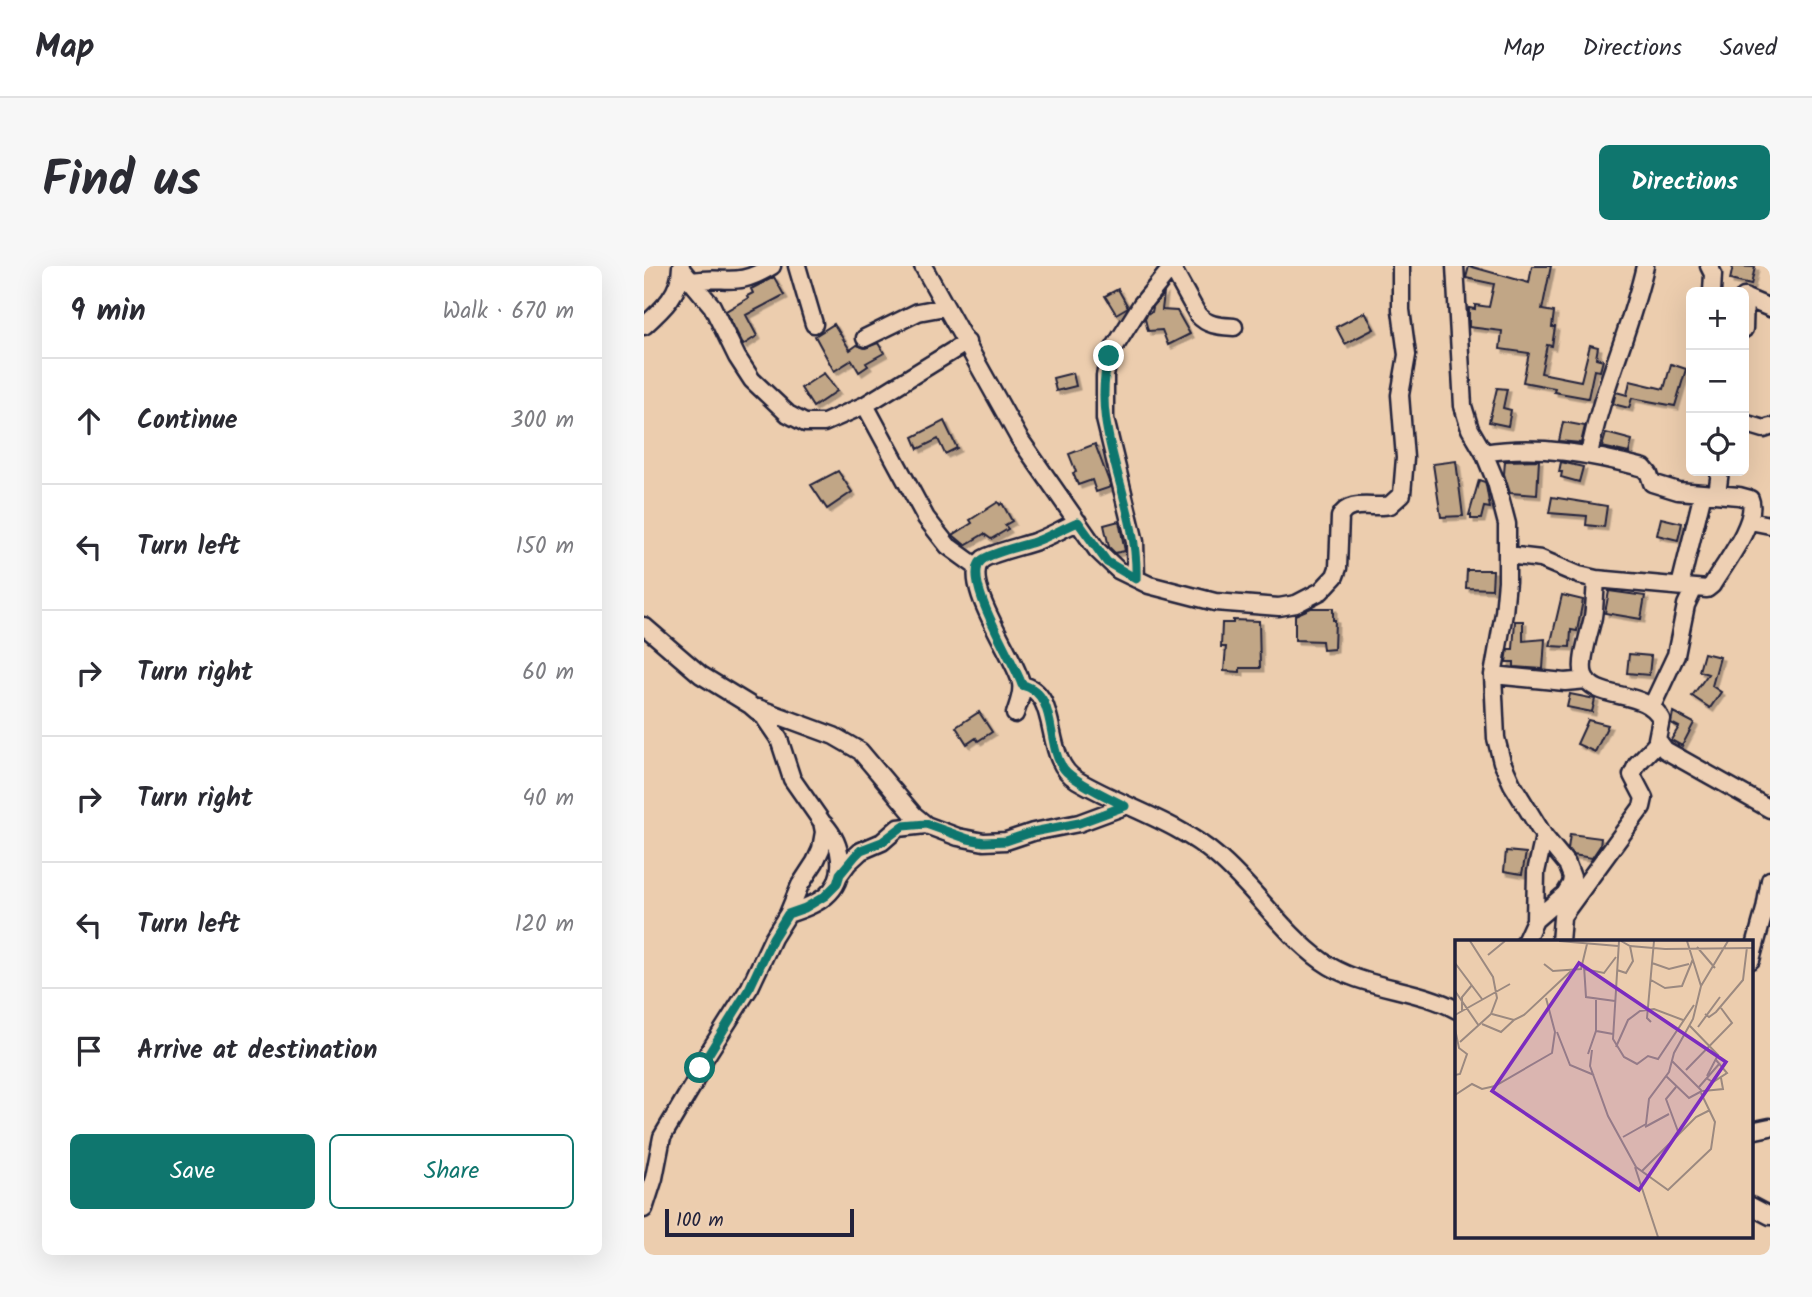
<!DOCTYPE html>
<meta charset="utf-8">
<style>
:root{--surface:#fff;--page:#f7f7f7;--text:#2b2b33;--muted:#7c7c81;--line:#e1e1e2;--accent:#0f766e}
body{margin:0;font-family:Kalam,sans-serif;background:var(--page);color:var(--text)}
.controls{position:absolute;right:21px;top:21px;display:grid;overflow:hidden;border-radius:10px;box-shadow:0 7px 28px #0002}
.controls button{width:63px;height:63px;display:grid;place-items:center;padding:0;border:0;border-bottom:2px solid var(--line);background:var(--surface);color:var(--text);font:35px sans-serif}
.scale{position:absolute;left:21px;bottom:18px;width:189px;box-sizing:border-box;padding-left:7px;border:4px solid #22223b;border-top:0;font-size:19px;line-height:24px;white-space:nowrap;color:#22223b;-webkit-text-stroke:5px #eed0b4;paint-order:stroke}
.stop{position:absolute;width:21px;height:21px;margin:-16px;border:5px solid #0f766e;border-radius:50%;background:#fff}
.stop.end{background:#0f766e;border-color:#fff;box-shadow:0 2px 7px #0008}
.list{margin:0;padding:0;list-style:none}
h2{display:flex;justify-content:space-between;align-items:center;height:91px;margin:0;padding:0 28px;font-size:30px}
h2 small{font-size:23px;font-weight:400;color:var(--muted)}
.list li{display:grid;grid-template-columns:46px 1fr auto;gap:21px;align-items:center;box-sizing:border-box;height:126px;padding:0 28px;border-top:2px solid var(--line)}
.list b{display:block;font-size:26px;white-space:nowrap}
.list em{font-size:23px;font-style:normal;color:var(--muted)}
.actions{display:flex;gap:14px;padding:21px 28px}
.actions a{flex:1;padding:16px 0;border:2px solid var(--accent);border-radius:10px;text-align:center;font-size:24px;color:var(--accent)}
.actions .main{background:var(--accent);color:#fff}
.icon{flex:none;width:38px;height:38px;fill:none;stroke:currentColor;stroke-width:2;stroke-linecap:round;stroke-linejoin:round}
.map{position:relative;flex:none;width:1126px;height:989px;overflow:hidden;border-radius:10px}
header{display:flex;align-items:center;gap:42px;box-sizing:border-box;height:98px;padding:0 35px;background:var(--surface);border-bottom:2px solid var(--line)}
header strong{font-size:33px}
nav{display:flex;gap:38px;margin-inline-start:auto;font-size:24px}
.intro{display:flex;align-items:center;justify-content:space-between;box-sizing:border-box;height:168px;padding:0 42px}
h1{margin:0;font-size:49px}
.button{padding:18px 32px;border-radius:10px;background:var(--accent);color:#fff;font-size:24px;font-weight:700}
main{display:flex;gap:42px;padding:0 42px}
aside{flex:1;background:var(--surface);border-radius:10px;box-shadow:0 7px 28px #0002}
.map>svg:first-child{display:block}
.building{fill:#c1a686;stroke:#22223b;stroke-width:2;filter:url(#shadow)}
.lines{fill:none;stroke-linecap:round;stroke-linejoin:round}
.street-casing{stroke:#22223b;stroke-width:21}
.street{stroke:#eed0b4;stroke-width:16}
.route{stroke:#0f766e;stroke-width:9}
.inset-road{fill:none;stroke:#9b8980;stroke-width:2}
.view{fill:#7b2cbf;fill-opacity:0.15;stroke:#7b2cbf;stroke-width:3.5}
.inset-edge{fill:none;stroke:#22223b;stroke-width:3.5}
</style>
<header>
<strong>Map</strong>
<nav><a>Map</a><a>Directions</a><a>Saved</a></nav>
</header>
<div class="intro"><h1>Find us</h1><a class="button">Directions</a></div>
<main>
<aside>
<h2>9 min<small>Walk · 670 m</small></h2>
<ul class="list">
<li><svg class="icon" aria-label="ahead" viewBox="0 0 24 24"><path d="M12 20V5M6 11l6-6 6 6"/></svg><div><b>Continue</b></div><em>300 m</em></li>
<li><svg class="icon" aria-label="left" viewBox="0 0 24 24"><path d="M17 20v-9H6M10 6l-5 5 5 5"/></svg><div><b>Turn left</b></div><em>150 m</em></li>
<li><svg class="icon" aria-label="right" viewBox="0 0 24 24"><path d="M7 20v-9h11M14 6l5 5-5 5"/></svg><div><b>Turn right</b></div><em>60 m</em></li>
<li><svg class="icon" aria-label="right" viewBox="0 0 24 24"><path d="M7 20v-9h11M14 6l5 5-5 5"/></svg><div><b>Turn right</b></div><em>40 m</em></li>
<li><svg class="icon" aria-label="left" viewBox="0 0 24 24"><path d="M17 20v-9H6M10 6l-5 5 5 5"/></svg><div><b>Turn left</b></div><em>120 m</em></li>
<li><svg class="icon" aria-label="arrive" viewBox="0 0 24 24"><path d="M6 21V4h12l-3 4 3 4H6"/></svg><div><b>Arrive at destination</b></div></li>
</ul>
<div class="actions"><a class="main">Save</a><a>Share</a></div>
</aside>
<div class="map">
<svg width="1126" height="989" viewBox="0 0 1126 989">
<defs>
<filter id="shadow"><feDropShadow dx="3.5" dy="3.5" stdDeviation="0" flood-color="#0004"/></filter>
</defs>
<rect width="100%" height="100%" fill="#eccdae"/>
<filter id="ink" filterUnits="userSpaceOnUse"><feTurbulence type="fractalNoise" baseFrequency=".0143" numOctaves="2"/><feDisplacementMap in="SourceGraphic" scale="14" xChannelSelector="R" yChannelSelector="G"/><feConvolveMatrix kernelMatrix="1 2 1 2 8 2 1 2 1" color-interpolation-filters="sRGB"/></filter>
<g filter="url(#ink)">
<path class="building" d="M825 0 885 17 888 0H907L898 44 910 46 908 61H911L908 80 903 79 897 107 937 115 946 79 954 81 952 92 959 94 956 105 950 104 944 132 910 126 911 122 879 116 885 87 856 83 858 65 825 61V42L831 43V39L845 41 850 18 822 12Z
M1089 0 1111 1 1107 19 1086 14Z
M130 11 140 29 102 49 113 70 99 79 82 45 104 32 103 30 109 27 107 23Z
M474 23 484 41 472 48 461 30Z
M520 27 518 44 533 45 546 68 524 79 518 64 504 65 501 53 504 47 508 46 509 41Z
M721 46 730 63 701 78 692 61Z
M190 58 206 84 213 79 221 82 234 77 240 87 222 97 224 100 215 106 208 94 190 105 171 70Z
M1027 98 1042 103 1031 140 988 132 985 142 969 138 972 126 983 129 986 115 1020 123Z
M180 107 193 125 169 141 157 122Z
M429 107 432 120 412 125 409 112Z
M853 122 863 123 859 142 867 144 864 160 845 156Z
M300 155 313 182 301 188 294 173 274 183 269 171Z
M919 156 941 160 937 177 915 175Z
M962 167 988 174 985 187 958 181Z
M451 178 467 221 452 226 448 214 434 219 429 207 432 206 425 188Z
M895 194 893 229 866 227 860 208 861 195Z
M812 195 819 250 797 251 789 198Z
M917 196 939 201 935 216 917 211 918 206H915Z
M194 205 208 226 183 243 167 219Z
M835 214 841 216 842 219 846 242 840 241 837 253H827V249H825Z
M908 231 963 240 960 261 942 259 943 250 905 247Z
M354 236 356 239 358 237 368 255 361 259 364 263 347 273 340 268 321 279 309 269 328 257 326 254Z
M1017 252 1038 257 1034 274 1013 269Z
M475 255 481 285 471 287 465 281 460 259Z
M823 304H849L848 323 822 322Z
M965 325 1001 330 997 353 961 347Z
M918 329 939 334 933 365 927 364 926 381 906 380Z
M667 342H689V354H691L690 383 679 384 678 375 651 374V349Z
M589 354 615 355 616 402H596V406L580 405 582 381H577L578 357H589Z
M871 355H879V375L901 373 899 403 870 401V396H862L864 383H869Z
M1060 387 1076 391 1068 420 1077 426 1066 442 1048 430 1064 408 1055 405Z
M985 388 1007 390 1005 409 983 407Z
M926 428 951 433 948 446 923 441Z
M335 446 348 466 334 475 332 472 323 478 312 461Z
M1029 446 1050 457 1038 480 1027 474 1035 461 1027 457Z
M944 454 964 459 951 486 933 478Z
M926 568 957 572 956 580 948 592 929 589 924 583Z
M862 585 882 587 878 608 860 605Z"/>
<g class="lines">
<defs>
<path id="street" d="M153 0 170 58
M279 0 375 172 453 284 474 304 505 319 571 336 635 341 652 338 677 325 691 310 694 302 696 251C704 233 730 243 746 239L758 228 761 192 756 129 763 89 757 44V0
M527 0 554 49C564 60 576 60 590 61
M811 0 819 140 826 163 840 187 852 216 863 258V315L860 347 849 409 852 472 858 496 868 518 900 570 923 598 928 611 927 618 921 628 891 654 881 676
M1065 0 1069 8 1068 26
M37 3 68 40 93 91 108 114 144 148 161 157H180L221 139 323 76
M47 15C85 9 90 23 128 0
M1100 31 1126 42
M0 60C19 43 37 27 37 0
M1100 63 1101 31
M221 72 274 46 301 41
M221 139 282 252 304 280 333 301
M1100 157 1120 163 1126 161
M840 187C894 178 948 188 1000 202L1005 208 1008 217 1034 225 1095 230 1106 233C1115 254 1080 299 1068 319L1063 323 952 313 935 309 897 293 864 289
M945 189C957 124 987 64 1001 0
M1073 228 1076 205
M1106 255 1126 259
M492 313 491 276 461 153V110L465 90 497 39 529 0
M952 313C951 326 951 338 949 351 946 366 935 396 940 409 950 436 1003 422 1017 453L1013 473 1021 484 1126 543
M1036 320 1059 227
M0 360 57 409 106 439 120 451 135 473 148 513 178 556 180 566 177 583 171 596 156 619 144 648 129 672 106 721 61 792 49 819 18 871 10 912 0 943
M849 409 921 416 943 414
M378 419C418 427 397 493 433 514 479 541 532 555 573 590 611 622 638 666 678 695 717 723 771 721 813 744
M1008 440 1032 389 1042 339 1050 322
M114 442 190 470 216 485 270 549 282 559 314 571 340 576 362 575 389 566 435 557 481 540
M371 448C374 438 379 428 377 417 373 393 313 313 339 293 348 287 378 280 390 276 405 271 419 262 434 256
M196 608 204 597 217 585 238 576 254 562 282 559
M144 648C173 638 199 628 196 593 195 579 189 568 180 558
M919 649 998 541 1000 532 988 509 993 498 1014 476
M891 654 892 606 900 570
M916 676 919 640
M1107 694 1121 643 1126 614
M1107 865 1126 861
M1107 940 1126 950"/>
</defs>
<use href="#street" class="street-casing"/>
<use href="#street" class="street"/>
</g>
</g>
<g class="lines" filter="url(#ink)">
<path class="route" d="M56 802 106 721 129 672 144 648 161 642 181 630 193 618 196 608 211 590 217 584 238 576 259 560 282 558 324 573 340 576 362 575 389 566 435 557 481 540C467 533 429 515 420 503 401 479 415 427 378 419 371 396 316 313 338 294 346 287 378 280 390 276 405 271 419 262 434 256L463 296 492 313C495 236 444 166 465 90"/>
</g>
<g transform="translate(811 674)">
<rect width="298" height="298" fill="#eccdae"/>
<path class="inset-road" d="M104 1 163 6M164 1 158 99 169 117 182 124 193 116 203 119 239 65M166 1 175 6 210 9 298 8M242 7 260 28M33 15 50 1M0 23 27 59M197 23 214 29 234 24M89 24 98 31 126 29 132 4M129 26 131 57 160 61M129 29 149 33 161 17M162 30 171 33 178 21 175 6M196 40 210 48 227 46 238 19M246 46 273 1M0 51 24 86M141 60V91M7 71V57L17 45M37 74 59 80 69 75 116 31M250 74 254 77 261 72 288 40 292 7M0 75 55 44M196 82 192 78 199 1M27 84 46 92 59 80M235 86 263 115 252 136M243 87 265 57M0 89 4 108 12 114 5 134 0 135M102 92 115 125 139 135M5 102 36 74 42 58 38 37 15 1M161 107 173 80 185 71 199 69 228 80M137 110 135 126 153 176 181 227 213 250 256 209 260 182 246 153M133 114 141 91 158 94M231 130 277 83 266 68M211 136 234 158 247 151 217 121M251 138 258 142 272 133 261 120M221 147 211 159 224 194M244 147 265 123M248 151 268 149 266 138M0 155 17 144 27 149 40 146 97 113 100 92 91 58M190 187 214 174M168 197 191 184 194 159 214 132 219 113 238 79 246 46 232 1M180 227 203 297M187 231 241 177 255 170"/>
<path class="view" d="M124 23 271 122 184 250 37 151Z"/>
<rect width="298" height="298" class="inset-edge"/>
</g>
</svg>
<div class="controls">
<button>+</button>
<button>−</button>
<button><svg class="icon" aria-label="locate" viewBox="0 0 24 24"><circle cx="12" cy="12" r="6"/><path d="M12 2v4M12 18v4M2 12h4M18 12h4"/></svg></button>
</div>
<div class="scale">100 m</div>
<div class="stop" style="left:56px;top:802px"></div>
<div class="stop end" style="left:465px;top:90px"></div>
</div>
</main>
